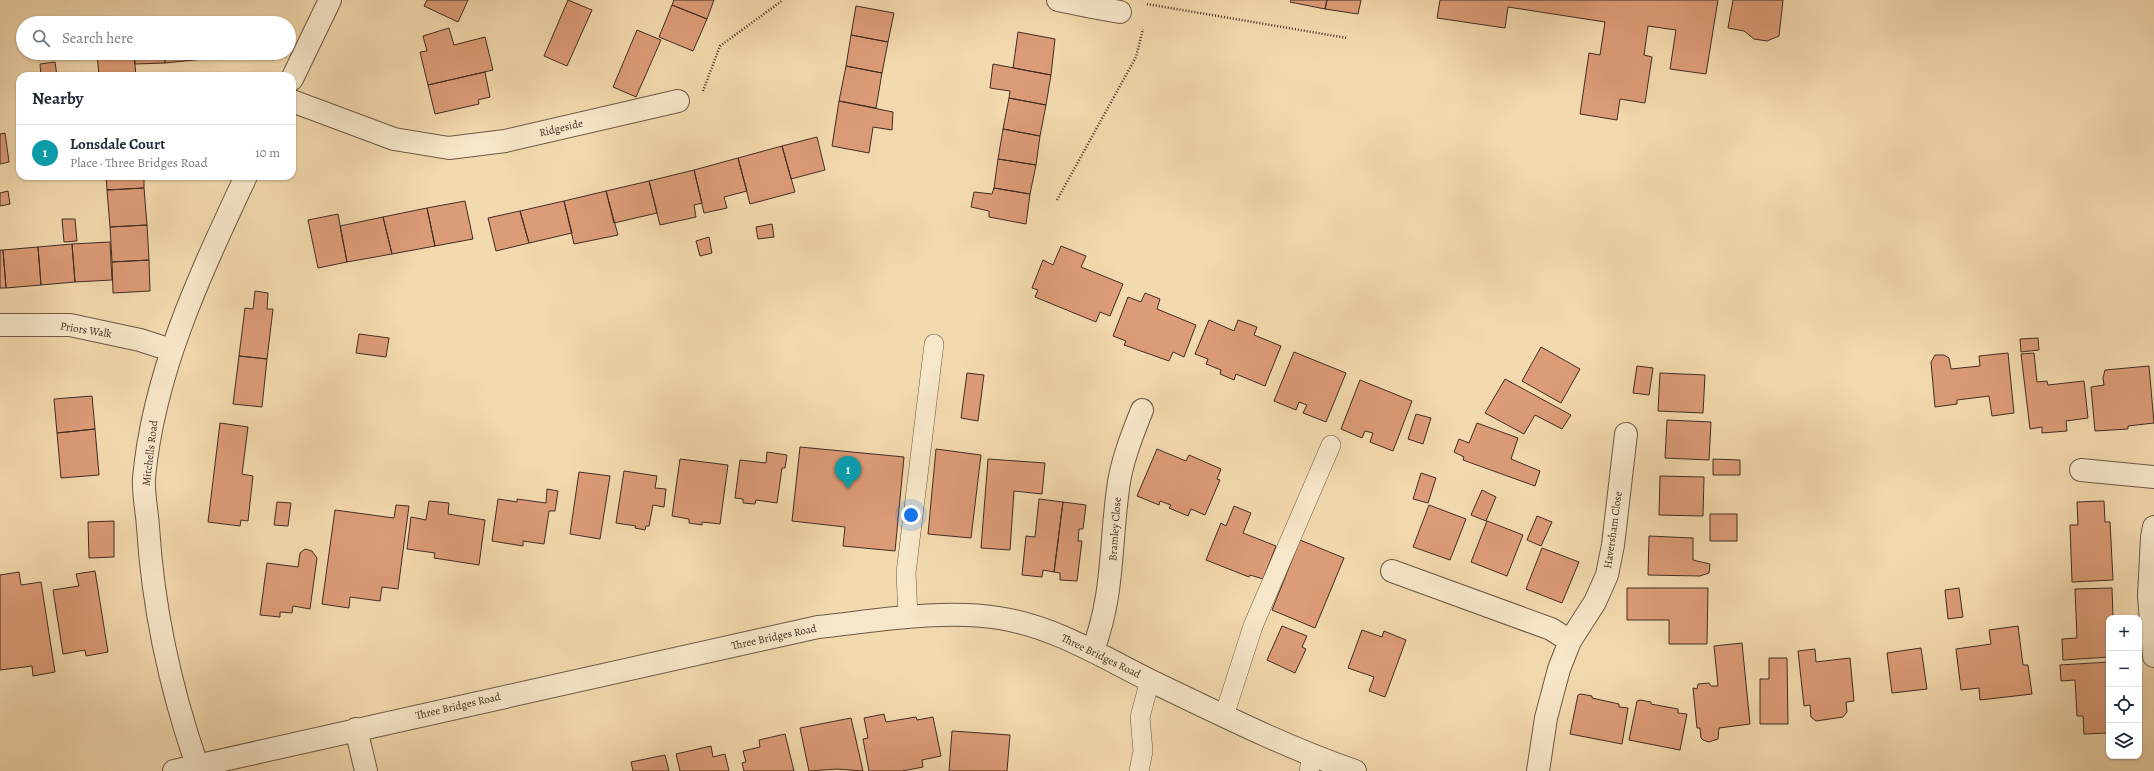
<!DOCTYPE html>
<meta charset="utf-8">
<style>
:root{--surface:#fff;--page:#f2f2f3;--text:#1f2937;--muted:#747a83;--line:#e0e1e3;--accent:#8f2418}
body{margin:0;font-family:Alegreya,serif;background:var(--page);color:var(--text)}
.controls{position:absolute;right:12px;bottom:12px;display:grid;overflow:hidden;border-radius:8px;box-shadow:0 1px 3px #0004}
.controls button{width:36px;height:36px;display:grid;place-items:center;padding:0;border:0;border-bottom:1px solid var(--line);background:var(--surface);color:var(--text);font:20px sans-serif}
.you{position:absolute;left:911px;top:515px;width:14px;height:14px;margin:-10px;border:3px solid #fff;border-radius:50%;background:#1a73e8;box-shadow:0 0 0 6px #1a73e833}
.badge{display:grid;place-items:center;width:26px;height:26px;border-radius:50%;background:var(--accent);color:#fff;font-size:13px;font-weight:700}
.pin{position:absolute;translate:-50% -33px;filter:drop-shadow(0 1px 2px #0008)}
.pin::after{content:'';position:absolute;top:21px;width:14px;height:12px;background:inherit;clip-path:polygon(0 0,100% 0,50% 100%)}
.list{margin:0;padding:0;list-style:none}
h2{display:flex;justify-content:space-between;align-items:center;height:52px;margin:0;padding:0 16px;font-size:17px}
h2 small{font-size:13px;font-weight:400;color:var(--muted)}
.list li{display:grid;grid-template-columns:26px 1fr auto;gap:12px;align-items:center;box-sizing:border-box;height:56px;padding:0 16px;border-top:1px solid var(--line)}
.list b{display:block;font-size:15px;white-space:nowrap}
.list p{margin:0;font-size:13px;white-space:nowrap;color:var(--muted)}
.list em{font-size:13px;font-style:normal;color:var(--muted)}
.icon{flex:none;width:22px;height:22px;fill:none;stroke:currentColor;stroke-width:2;stroke-linecap:round;stroke-linejoin:round}
.map{position:relative;flex:none;width:2154px;height:771px;overflow:hidden}
.search{position:absolute;background:var(--surface);box-shadow:0 1px 3px #0004;left:16px;top:16px;width:280px;height:44px;display:flex;align-items:center;gap:10px;box-sizing:border-box;padding:0 14px;border-radius:22px;color:var(--muted);font-size:15px}
.panel{position:absolute;background:var(--surface);box-shadow:0 1px 3px #0004;left:16px;top:72px;width:280px;height:108px;border-radius:12px}
.map>svg:first-child{display:block}
.building{fill:#dd9c78;stroke:#402d22}
.lines{fill:none;stroke-linecap:round;stroke-linejoin:round}
.lane-casing{stroke:#6d5845;stroke-width:20}
.street-casing{stroke:#6d5845;stroke-width:24}
.path{stroke:#402d22;stroke-width:2.5;stroke-dasharray:1 2;stroke-linecap:butt}
.lane{stroke:#f7e7ca;stroke-width:19}
.street{stroke:#f7e7ca;stroke-width:22}
.labels{text-anchor:middle;dominant-baseline:central;stroke-width:3.5;stroke-linejoin:round;paint-order:stroke}
.street-label{font-size:11px;fill:#402d22;stroke:#f7e7ca}
</style>
<div class="map">
<svg width="2154" height="771" viewBox="0 0 2154 771">
<rect width="100%" height="100%" fill="#f3daae"/>
<filter id="stains"><feTurbulence type="fractalNoise" baseFrequency=".005" numOctaves="4"/><feColorMatrix values="0 0 0 0 .2 0 0 0 0 .09 0 0 0 0 .02 0 0 0 .5 -.17"/></filter>
<radialGradient id="worn" r=".72"><stop offset=".6" stop-color="#630" stop-opacity="0"/><stop offset="1" stop-color="#630" stop-opacity=".3"/></radialGradient>
<path class="building" d="M427 0H468L458 22 424 6Z
M568 0 592 10 567 66 544 56Z
M674 0H714L707 19 672 5Z
M1291 0H1327L1325 9 1290 2Z
M1327 0H1361L1358 14 1325 9Z
M1440 0H1718L1706 74 1670 69 1676 30 1648 26 1644 55 1652 57 1645 103 1620 99 1617 120 1580 114 1589 53 1600 55 1605 22 1508 7 1505 28 1437 18Z
M1733 0H1783L1779 36 1767 41 1754 39 1744 31 1728 28Z
M672 5 707 19 693 51 659 37Z
M856 6 894 13 888 42 851 35Z
M234 17V23H200V21Z
M449 28 454 45 485 37 493 70 428 85 420 52 427 51 423 36Z
M637 30 661 40 636 97 613 87Z
M1018 32 1055 39 1051 75 1013 68Z
M851 35 888 42 882 73 846 66Z
M35 53H55V54L36 56Z
M97 53H134L136 76H99Z
M134 53H165V63L135 64Z
M165 53H202L203 59 165 63Z
M202 53H238L239 55 203 59Z
M55 62 57 76H41L40 64Z
M993 64 1051 75 1046 105 1009 98 1010 91 990 88Z
M846 66 882 73 876 108 839 101Z
M485 72 490 97 478 100 479 104 435 114 428 85Z
M1009 98 1046 105 1040 136 1003 129Z
M839 101 893 112 892 130 873 127 869 153 832 146Z
M1003 129 1040 136 1036 165 998 159Z
M5 133 9 162 0 164V134Z
M817 137 825 170 791 179 782 146Z
M782 146 795 192 750 204 738 158Z
M738 158 747 191 724 197 727 208 704 213 694 170Z
M998 159 1036 165 1030 194 994 188Z
M694 170 702 203 694 205 696 217 660 225 649 181Z
M106 176H144V188L107 190Z
M649 181 657 213 614 223 606 191Z
M144 188 147 225 110 227 107 190Z
M994 188 1030 194 1026 224 989 217V211L971 207 974 192 992 194Z
M8 191 10 204 0 206V193Z
M606 191 618 235 574 244 564 201Z
M465 201 473 239 435 246 427 208Z
M564 201 572 233 529 243 520 211Z
M427 208 435 246 392 254 383 217Z
M520 211 529 243 496 251 488 218Z
M338 214 347 262 318 268 308 220Z
M383 217 392 254 347 262 340 226Z
M62 219H75L77 241 64 242Z
M772 224 774 237 758 239 756 227Z
M147 225 149 260 112 262 110 227Z
M709 237 712 253 700 256 696 241Z
M110 242 112 280 75 282 72 244Z
M72 244 75 282 41 285 38 247Z
M1061 246 1086 256 1081 267 1123 284 1110 316 1100 312 1096 322 1035 297 1038 290 1032 288 1043 260 1053 265Z
M38 247 41 285 6 288 3 250Z
M0 250H3L6 288H0Z
M149 260 150 291 113 293 112 262Z
M255 291 268 293 267 309H273L267 359 239 356 245 308 253 309Z
M1145 293 1160 299 1157 309 1196 325 1184 357 1173 352 1169 361 1124 345 1126 341 1113 336 1128 297 1141 302Z
M1209 320 1234 331 1238 320 1257 327 1254 335 1281 346 1265 386 1236 374 1234 380 1220 374 1221 370 1206 364 1208 359 1195 354Z
M359 334 389 338 386 357 356 353Z
M2038 338 2039 350 2021 352 2020 339Z
M1541 347 1580 369 1561 403 1522 381Z
M1294 352 1346 373 1326 422 1303 413 1307 405 1299 402 1296 410 1274 401Z
M2008 353 2014 413 1992 416 1989 396 1957 400V404L1935 407 1931 362 1935 355H1944L1949 358 1951 369 1980 366 1979 356Z
M2034 353 2037 382 2047 381 2048 385 2084 381 2088 418 2066 421 2067 431 2042 433V427L2030 429 2021 354Z
M239 356 267 359 262 407 233 404Z
M1637 366 1653 368 1649 395 1633 393Z
M2149 366 2154 423 2128 426V429L2095 431 2091 387 2104 385 2103 378 2105 370Z
M967 373 984 375 978 421 961 418Z
M1660 373 1705 375 1703 413 1658 411Z
M1505 379 1571 415 1562 429 1535 415 1524 434 1485 413Z
M1360 380 1412 401 1393 451 1370 442 1373 433 1365 431 1362 438 1341 429Z
M92 396 95 429 57 433 54 399Z
M1416 414 1431 418 1423 444 1408 439Z
M1667 420 1711 422 1709 460 1665 458Z
M220 423 248 427 242 474 253 476 248 521 241 520 240 526 208 522Z
M1477 423 1518 438 1511 459 1540 471 1535 486 1463 460 1464 457 1454 452 1459 439 1469 443Z
M95 429 99 475 61 478 57 433Z
M800 447 904 457 895 551 843 546 845 527 792 521Z
M936 449 981 455 971 538 928 534Z
M1157 449 1186 461 1189 455 1221 469 1217 479 1220 480 1205 515 1191 509 1188 516 1169 508 1171 505 1160 501 1159 505 1137 496Z
M767 452 787 455 785 468H782L777 503 756 500 755 504 743 503V499L735 498 740 460 766 463Z
M680 459 728 465 720 524 702 522V525L689 523V519L672 516Z
M988 459 1045 463 1042 494 1014 491 1010 550 981 548Z
M1713 459 1740 460V475H1713Z
M624 471 657 476 655 488 666 489 664 507 653 505 649 526H646L645 530 635 528 636 526 616 523Z
M579 472 610 476 600 539 570 534Z
M1421 473 1436 478 1428 503 1413 499Z
M1660 476 1704 477 1703 516 1659 515Z
M547 489 558 491 555 511H549L544 544 523 541V546L492 541 498 499 517 502V499L546 503Z
M1482 490 1496 497 1486 521 1471 515Z
M1039 499 1063 502 1054 572 1043 570 1042 577 1022 575 1026 536 1035 537Z
M429 501 449 503 448 514 485 520 479 565 434 558 435 553 407 549 411 517 426 520Z
M2104 501 2105 522H2110L2113 580 2072 582 2070 525H2078L2077 502Z
M277 502 291 503 288 526 274 525Z
M1063 502 1086 505 1083 529H1079L1078 541H1082L1077 581 1060 580V573L1054 572Z
M396 505 409 506 398 589 382 587 380 601 350 597 349 608 322 604 335 510 394 518Z
M1429 505 1466 519 1450 560 1413 547Z
M1234 506 1251 513 1243 533 1276 546 1263 579 1250 575 1249 577 1206 560 1221 523 1226 526Z
M1710 514H1737V541H1710Z
M1537 516 1552 522 1541 546 1527 540Z
M114 521V557L89 558 88 522Z
M1487 521 1523 535 1507 576 1471 562Z
M1649 536 1693 538V560L1710 564 1709 573 1700 576 1648 575Z
M1300 540 1344 558 1315 628 1272 610Z
M1542 548 1579 562 1562 603 1526 589Z
M305 549 312 551 317 558 310 609 293 606 292 613 280 612V617L260 615 267 563 298 567 300 553Z
M95 571 108 652 86 656 85 650 63 654 53 590 79 586 76 574Z
M19 572 21 585 41 582 55 672 33 676 32 666 0 670V575Z
M1627 588H1708L1707 644H1669V620H1627Z
M1959 588 1963 617 1948 619 1945 590Z
M2112 588 2113 618H2109V657L2063 660 2062 639 2077 638 2075 589Z
M1282 626 1307 636 1302 647 1306 649 1295 673 1267 660Z
M2018 626 2023 665H2028L2032 694 1980 700 1979 688 1961 690 1956 649 1991 644 1989 630Z
M1362 630 1382 637 1384 631 1406 640 1385 697 1369 691 1374 677 1348 668Z
M1742 643 1750 724 1719 728 1718 739 1709 742 1703 740 1701 738 1700 728H1697L1693 688 1697 689 1698 684 1709 683 1711 686H1718L1714 646Z
M1921 648 1927 689 1892 693 1887 653Z
M1815 649 1816 662 1850 658 1854 701 1846 702 1847 712 1843 717 1816 721 1811 717 1810 705 1804 706 1798 651Z
M1769 658H1787L1788 724H1760V679H1769Z
M2109 662V733L2084 734 2083 716H2077L2075 680 2061 681 2060 665Z
M1581 694 1592 696V698L1619 704V707L1628 708 1622 744 1570 734 1578 695Z
M1640 700 1651 702V704L1678 709V713L1687 714 1680 750 1629 740 1637 701Z
M884 714 886 722 916 717 917 720 933 717 941 756 922 760 923 767 902 771H869L863 739 868 738 864 718Z
M851 718 863 771 837 769 809 771 800 728Z
M952 731 1010 735 1007 771H949Z
M785 734 794 771H744L742 763 746 762 743 751 760 747 759 740Z
M711 746 713 757 725 754 729 771H680L676 754Z
M665 755 669 771H633L631 762Z"/>
<g class="lines">
<defs>
<path id="lane" d="M908 617 906 573 934 344
M1224 716 1253 626 1331 445
M1139 771 1143 751 1140 717 1150 680
M1309 771 1312 756"/>
<path id="street" d="M1058 0 1092 7 1093 0
M1092 7 1120 12
M292 79 330 0
M292 101 394 139 449 148 505 141 678 101
M0 325H70L140 340 171 350
M2081 470 2154 477
M2154 527 2152 537 2149 596 2154 656
M1392 571 1551 629 1570 641
M1093 650C1114 594 1110 546 1118 489 1121 463 1132 435 1142 410
M356 729 366 771
M197 765C171 690 153 607 148 527 147 511 143 494 144 478 154 370 201 273 246 176
M174 771 818 627C875 621 943 609 999 618 1055 627 1101 656 1151 681 1218 713 1285 747 1355 771
M1538 771 1546 718 1559 669 1570 641 1595 602 1607 575 1613 545 1626 434"/>
</defs>
<use href="#lane" class="lane-casing"/>
<use href="#street" class="street-casing"/>
<path class="path" d="M1147 4 1347 38
M703 91 720 46 783 0
M1057 200 1136 57 1143 29"/>
<use href="#lane" class="lane"/>
<use href="#street" class="street"/>
</g>
<g class="labels">
<g class="street-label">
<text transform="translate(561 128) rotate(-13)">Ridgeside</text>
<text transform="translate(86 330) rotate(9)">Priors Walk</text>
<text transform="translate(150 453) rotate(-83)">Mitchells Road</text>
<text transform="translate(1115 529) rotate(-86)">Bramley Close</text>
<text transform="translate(1613 530) rotate(-82)">Haversham Close</text>
<text transform="translate(774 637) rotate(-12)">Three Bridges Road</text>
<text transform="translate(1101 656) rotate(26)">Three Bridges Road</text>
<text transform="translate(458 706) rotate(-13)">Three Bridges Road</text>
</g>
</g>
<rect width="100%" height="100%" filter="url(#stains)"/>
<rect width="100%" height="100%" fill="url(#worn)"/>
</svg>
<div class="controls">
<button>+</button>
<button>−</button>
<button><svg class="icon" aria-label="locate" viewBox="0 0 24 24"><circle cx="12" cy="12" r="6"/><path d="M12 2v4M12 18v4M2 12h4M18 12h4"/></svg></button>
<button><svg class="icon" aria-label="layers" viewBox="0 0 24 24"><path d="M12 4l9 5-9 5-9-5zM3 14l9 5 9-5"/></svg></button>
</div>
<div class="you"></div>
<div class="pin badge" style="left:848px;top:489px;background:#0f9aa8">1</div>
<div class="search"><svg class="icon" aria-label="search" viewBox="0 0 24 24"><circle cx="10" cy="10" r="6"/><path d="M15 15l6 6"/></svg>Search here</div>
<section class="panel">
<h2>Nearby<small></small></h2>
<ul class="list">
<li><span class="badge" style="background:#0f9aa8">1</span><div><b>Lonsdale Court</b><p>Place · Three Bridges Road</p></div><em>10 m</em></li>
</ul>
</section>
</div>
